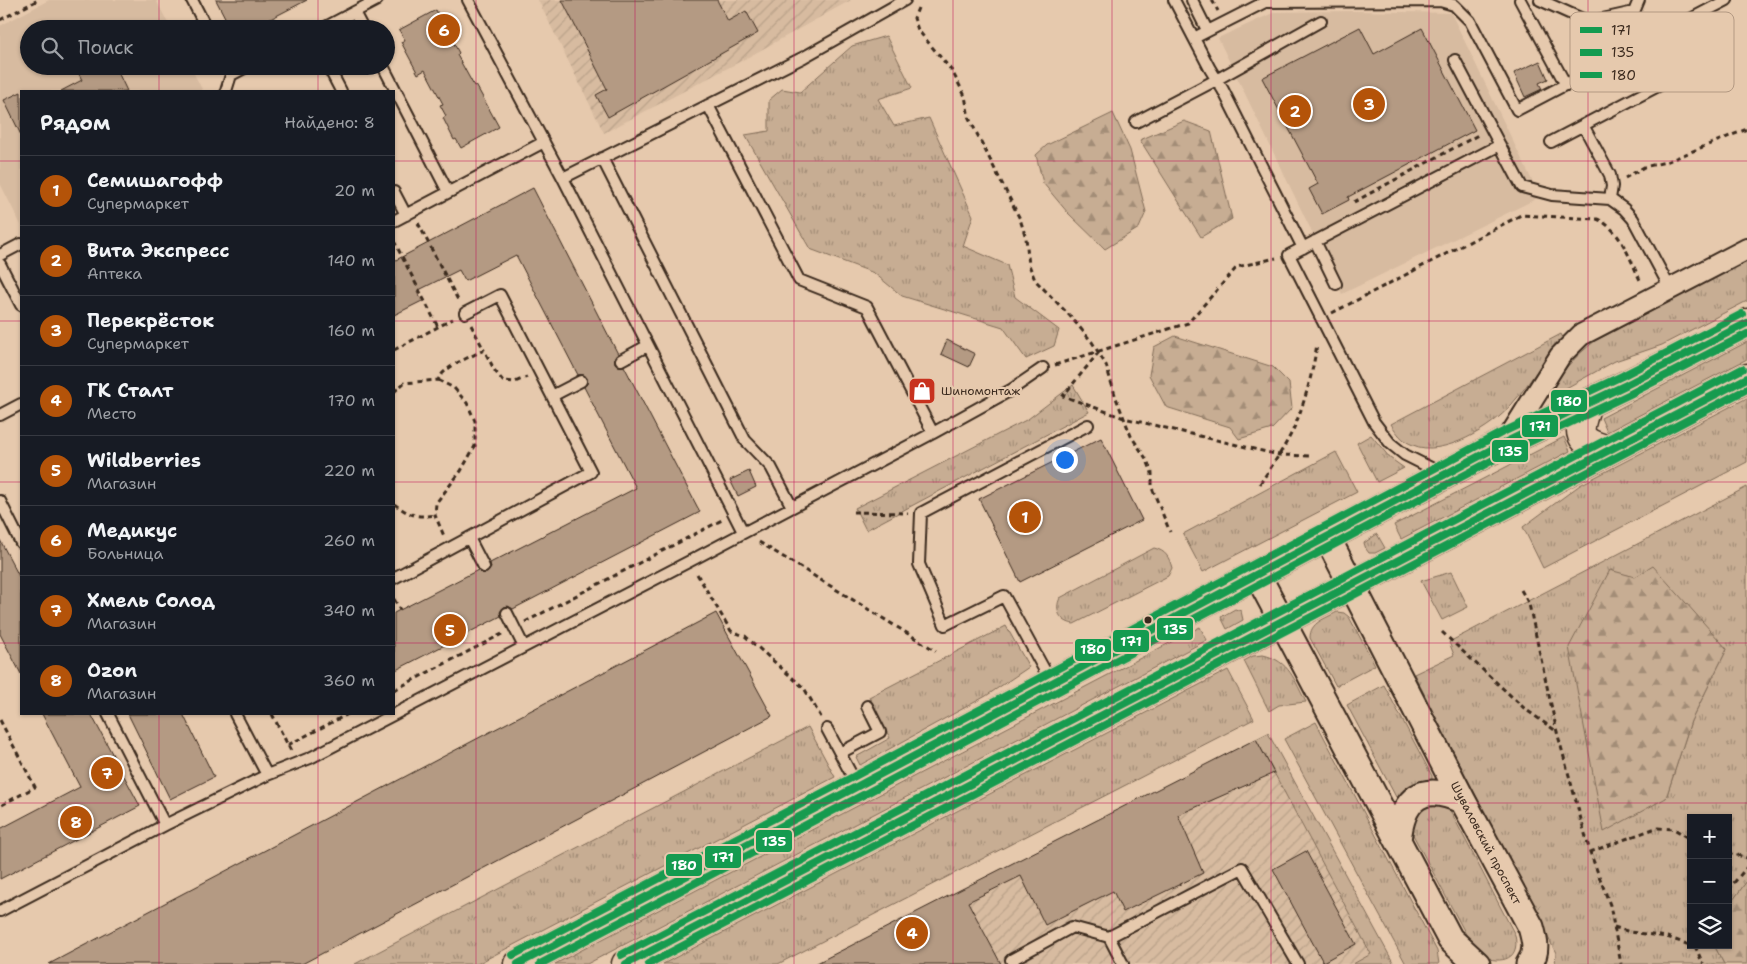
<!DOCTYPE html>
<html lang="ru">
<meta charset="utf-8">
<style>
:root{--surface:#171b24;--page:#242831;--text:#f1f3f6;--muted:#9ea1a6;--line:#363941;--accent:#b45309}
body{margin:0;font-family:"Shantell Sans",sans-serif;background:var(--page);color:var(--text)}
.controls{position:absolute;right:15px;bottom:15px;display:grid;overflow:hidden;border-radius:0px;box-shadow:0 1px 4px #0004}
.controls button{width:45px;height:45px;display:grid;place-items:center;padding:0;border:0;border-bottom:1px solid var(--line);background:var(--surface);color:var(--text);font:25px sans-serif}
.you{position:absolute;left:1064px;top:459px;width:18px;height:18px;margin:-12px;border:4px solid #fff;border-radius:50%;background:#1a73e8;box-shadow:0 0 0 8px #1a73e833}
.badge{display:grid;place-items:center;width:32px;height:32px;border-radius:50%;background:var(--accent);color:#fff;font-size:16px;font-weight:700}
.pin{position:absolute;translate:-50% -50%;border:2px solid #fff;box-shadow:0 1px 5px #0006}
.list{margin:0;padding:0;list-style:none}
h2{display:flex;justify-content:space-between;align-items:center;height:65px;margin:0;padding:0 20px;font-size:21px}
h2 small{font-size:16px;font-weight:400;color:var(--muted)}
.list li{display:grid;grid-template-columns:32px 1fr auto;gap:15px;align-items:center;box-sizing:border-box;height:70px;padding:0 20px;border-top:1px solid var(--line)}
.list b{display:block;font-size:19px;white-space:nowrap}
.list p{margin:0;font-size:16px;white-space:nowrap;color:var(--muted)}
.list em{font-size:16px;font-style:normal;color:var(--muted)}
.icon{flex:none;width:28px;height:28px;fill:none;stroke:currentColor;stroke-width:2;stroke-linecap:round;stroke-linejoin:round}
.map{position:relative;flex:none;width:1747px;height:964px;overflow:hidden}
.search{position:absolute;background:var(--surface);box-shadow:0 1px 4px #0004;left:20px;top:20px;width:375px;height:55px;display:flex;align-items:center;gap:12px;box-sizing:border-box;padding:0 18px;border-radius:28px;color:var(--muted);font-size:19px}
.panel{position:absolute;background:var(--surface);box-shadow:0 1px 4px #0004;left:20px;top:90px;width:375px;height:625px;border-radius:0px}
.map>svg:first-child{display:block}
.built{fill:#d7bba0}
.industrial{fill:url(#industrial-furrows)}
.grass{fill:url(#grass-tufts);stroke:#816c58;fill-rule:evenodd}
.forest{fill:url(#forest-firs);stroke:#816c58}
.building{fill:#b49a83;stroke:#3b2a1e}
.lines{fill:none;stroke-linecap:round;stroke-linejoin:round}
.service-casing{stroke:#3b2a1e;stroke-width:14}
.minor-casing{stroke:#3b2a1e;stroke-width:24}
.tertiary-casing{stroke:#3b2a1e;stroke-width:29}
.primary-casing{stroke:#3b2a1e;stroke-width:31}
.path{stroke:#3b2a1e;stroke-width:3;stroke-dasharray:5 4;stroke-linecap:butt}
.service{stroke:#e6c9ad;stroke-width:10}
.minor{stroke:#e6c9ad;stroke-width:20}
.tertiary{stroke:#e6c9ad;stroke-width:25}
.primary{stroke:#e6c9ad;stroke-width:28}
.bus-1-casing{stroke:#e6c9ad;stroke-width:11}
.bus-2-casing{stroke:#e6c9ad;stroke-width:11}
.bus-3-casing{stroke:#e6c9ad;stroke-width:11}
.bus-1{stroke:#149b50;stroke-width:8}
.bus-2{stroke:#149b50;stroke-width:8}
.bus-3{stroke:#149b50;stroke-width:8}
.grid{fill:none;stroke:#c2185b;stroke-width:1;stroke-opacity:0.55}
.bus-dot{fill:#3b2a1e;stroke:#e6c9ad;stroke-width:2}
.labels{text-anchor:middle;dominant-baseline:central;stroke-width:4.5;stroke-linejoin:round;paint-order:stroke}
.poi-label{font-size:12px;fill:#3b2a1e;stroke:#e6c9ad;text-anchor:start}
.street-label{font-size:12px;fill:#3b2a1e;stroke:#e6c9ad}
.key{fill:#e6c9ad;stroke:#b39982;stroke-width:1}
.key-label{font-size:14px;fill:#3b2a1e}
.line-badge{stroke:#e6c9ad;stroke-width:2}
.badge-label{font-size:14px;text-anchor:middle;font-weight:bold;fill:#fff}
</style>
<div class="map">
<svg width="1747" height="964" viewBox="0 0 1747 964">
<defs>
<pattern id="industrial-furrows" width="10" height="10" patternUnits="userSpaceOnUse" patternTransform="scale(1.25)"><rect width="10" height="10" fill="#d7bba0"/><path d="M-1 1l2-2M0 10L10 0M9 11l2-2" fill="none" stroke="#b9a189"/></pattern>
<pattern id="grass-tufts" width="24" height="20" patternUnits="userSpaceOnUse" patternTransform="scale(1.25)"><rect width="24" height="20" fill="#c7ad93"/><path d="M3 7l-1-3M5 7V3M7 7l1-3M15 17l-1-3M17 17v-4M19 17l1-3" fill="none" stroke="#a38d77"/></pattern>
<pattern id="forest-firs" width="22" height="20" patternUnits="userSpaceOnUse" patternTransform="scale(1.25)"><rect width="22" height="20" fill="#c7ad93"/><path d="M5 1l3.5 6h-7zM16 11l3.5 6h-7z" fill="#a38d77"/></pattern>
</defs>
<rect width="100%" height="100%" fill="#e6c9ad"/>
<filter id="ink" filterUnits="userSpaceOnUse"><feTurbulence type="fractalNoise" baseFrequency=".02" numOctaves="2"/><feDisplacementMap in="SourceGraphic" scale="10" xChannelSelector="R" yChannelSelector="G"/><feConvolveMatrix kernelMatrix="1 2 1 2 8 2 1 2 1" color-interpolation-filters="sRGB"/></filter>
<g filter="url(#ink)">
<path class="built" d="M49 0H156L171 29H29V66H190L203 91H21V225L0 183V26Z
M1355 11 1451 13 1540 197 1342 294 1218 38 1275 12Z"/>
<path class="industrial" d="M538 0H851L743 60 604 133Z
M1256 739 1371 954 1353 964H815Z"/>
<path class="grass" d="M886 36 912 88 878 99 894 126 929 118 973 216 963 246 1007 265 1015 297 1059 330 1054 346 1026 359 1003 327 902 296 874 273 810 249 745 135 769 131V100L782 89 800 92 852 46Z
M1747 261V301L1662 345 1615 361 1548 398 1546 393C1561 373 1575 356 1595 341Z
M1561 334 1563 338C1543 359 1530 384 1511 405 1493 427 1442 458 1413 445 1402 441 1397 433 1391 424Z
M1747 342V359L1607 432 1601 418Z
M1073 385 1089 412 866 530 855 508 1028 419Z
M1747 398V462L1543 568 1523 527 1580 485Z
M1371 435 1390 458 1404 468 1377 482 1357 443Z
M1564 437 1570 451 1401 539 1394 525Z
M1336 452 1357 492 1203 572 1183 534Z
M1747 487V881L1728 907V818H1691V945H1714L1724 964H1555L1556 953 1414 674 1454 655 1449 642ZM1610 571 1635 577 1727 649 1691 721 1666 798Z
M1377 534 1385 548 1375 553H1369L1366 549 1364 543Z
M1154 548C1166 551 1169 557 1172 568L1168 576 1074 624C1060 622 1054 610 1060 598Z
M1451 572 1468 607 1442 620 1421 581Z
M1235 609 1241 611 1243 620 1227 629 1221 617Z
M1337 612 1344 613 1349 617 1375 665 1336 686 1310 638C1310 622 1325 619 1337 612Z
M1006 626 1029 667 986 696 860 765 856 757 890 738 869 697Z
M1200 627 1207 640 587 964H555Z
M1263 655C1290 661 1294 680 1306 702L1279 705 1269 711 1244 661 1253 656Z
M1228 670 1254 719 778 964H663Z
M1384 685 1432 776V779C1426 784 1419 783 1413 786 1406 789 1403 796 1396 797L1347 705Z
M1316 722 1437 951 1439 964H1406L1284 739Z
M808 727 835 777 477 964H355Z
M1268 733 1394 964H1353L1371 954 1256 739Z
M1433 804 1444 806 1451 812 1515 935C1521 963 1497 964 1477 955L1411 831 1412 821 1423 806Z"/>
<path class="forest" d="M1113 113 1130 150 1146 212 1139 228 1105 249 1068 213 1043 183 1036 155 1047 145Z
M1184 121 1211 131 1232 219 1201 237 1140 140Z
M1175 336 1273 367 1289 383 1292 408 1272 429 1239 439 1230 427 1166 407 1149 375 1154 347Z
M1653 566 1727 649 1691 721 1666 798 1604 832 1569 647 1610 570 1635 577Z
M1747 881V964H1724L1714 945H1728V907Z"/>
<path class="building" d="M216 0H307L251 29H231Z
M562 0H717L728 21 746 11 758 33 608 117 596 95 607 89Z
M436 10 459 53 457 55 474 86 476 85 499 127 461 148 456 139 454 140 443 118 446 116 440 105 443 104 425 70 418 74 401 42 405 40 399 30Z
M1360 27 1374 54 1422 28 1475 130 1348 197 1349 200 1322 214 1309 189 1318 184 1262 78Z
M1540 61 1548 79 1539 83 1542 89 1525 97 1514 73Z
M75 66H115L127 91H61L82 80Z
M21 92V135L4 100Z
M533 188 618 354 615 357V363L618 366H624L700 512 513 609 508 606 504 607 500 612 501 616 394 671V613L478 570 481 573H487L491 568 490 563 636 488 584 387 587 384V378L584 375H578L516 255 465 281 459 270 417 291 422 301 394 315V261Z
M947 340 975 354 969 367 941 354Z
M1101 438 1142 520 1020 582 979 499Z
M749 471 756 487 738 496 730 480Z
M0 540 21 580V674L0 634Z
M716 613 772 716 302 964H49Z
M42 714H91L140 806 0 879V829L80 787Z
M128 714H183L214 777 170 799Z
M1256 739 1274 773 1178 815 1203 873 1123 912 1113 891 1045 925 1021 876 968 902 1001 964H815Z
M1306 851 1356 944 1323 962 1273 869Z"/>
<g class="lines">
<defs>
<path id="service" d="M192 0 207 29
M468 0 563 178 743 532
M1174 0 1210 69 1223 90 1303 248
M1192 0 1207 30
M1520 0 1566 85
M1540 0 1589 22 1634 12 1639 0
M354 12 363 29
M322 29 377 0
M1194 38 1265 2 1440 1 1454 5 1470 21 1517 110 1727 0
M1455 60 1522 187 1552 195 1610 199 1624 209 1633 219 1670 288
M328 66 341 91
M383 66 448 192
M226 91 231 75 248 66
M1136 122 1216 80 1321 21
M1583 125 1610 175 1612 186 1610 199
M1551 142 1723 52
M602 158 745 440 771 467 792 507
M563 178 804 57 905 0
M394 192 406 215
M394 221 544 142
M1315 241 1336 284
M0 255 21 244
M0 264 21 305
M621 360 647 346
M552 396 581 381
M0 415 21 404
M933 433 1011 390 1043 368
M1441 473 1405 455 1390 443 1374 422 1289 255 1500 145
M0 501 21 543
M469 538 484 567
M394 578 591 472 500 295 465 313
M507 613 524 647
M1051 682 1004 596 945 625 919 564 921 513 1088 425
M827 729 857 785
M840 753 880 732 867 706
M267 775 310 758 690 561 933 433 867 307 799 280 708 105
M165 825 267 775 235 714
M0 911 165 825 108 714
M1014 964 1011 960 1072 927 1109 937
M1123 964 1109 937 1242 868 1298 964"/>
<path id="minor" d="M1506 442 1560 356 1581 335 1747 249"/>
<path id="tertiary" d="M1327 537 1463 801 1531 927C1535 941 1538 952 1529 964
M1257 574 1450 939 1477 964
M1398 840C1403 797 1422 782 1463 801"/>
<path id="primary" d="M1587 404C1577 435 1576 441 1609 450
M518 964 858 786 1506 442 1626 385 1747 323
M626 964 1747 378"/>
</defs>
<use href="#service" class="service-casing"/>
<use href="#minor" class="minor-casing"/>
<use href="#tertiary" class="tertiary-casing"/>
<use href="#primary" class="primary-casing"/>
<path class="path" d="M1212 0 1218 11
M918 8 914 18 918 30 952 71 965 96 969 118 1020 219 1026 238 1029 265 1035 280 1070 316 1092 342 1106 365 1116 398 1131 436 1147 460 1152 473V488L1170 532
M0 20 38 0
M1625 178 1644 167 1666 162 1747 129
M1354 202 1478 135
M418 223 459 302
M394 241 438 327
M1332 313 1521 215 1597 219C1621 229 1630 260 1641 282
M471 325 484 350
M394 350 453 319
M1099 352 1063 396 1124 418 1279 455 1312 456
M1055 365 1188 323 1237 267 1276 258
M438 380 454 388 467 403 475 421V446L461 471 436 503 435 515 444 536
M394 392 404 383 438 380C444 366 471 357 484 350L495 371 503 381 515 382 527 377
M1260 484C1272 465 1287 445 1296 423 1306 398 1313 371 1317 344
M394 504C410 515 415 518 435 515
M853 512 908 513
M759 542 936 651
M697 574 731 631 745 636 804 688 821 717
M1521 590 1529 604 1557 732 1590 852 1610 905 1621 964
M394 599 400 610
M525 622 722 520
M1442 632 1525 709 1556 731
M394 690 502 634
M272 714 291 751
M0 720 35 787 0 806
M288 745 348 714
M1590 852 1656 828 1674 829 1691 839
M1728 852 1747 858
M1728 890 1747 867
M1614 927 1630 932 1667 937 1695 947
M1695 946 1703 964"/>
<use href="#service" class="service"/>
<use href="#minor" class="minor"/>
<use href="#tertiary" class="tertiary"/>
<use href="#primary" class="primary"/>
<defs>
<path id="bus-1" d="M518 964 858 786 1506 442 1626 385 1747 323
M626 964 1747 378"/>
<path id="bus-2" d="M540 964 863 795 1510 451 1630 394 1747 334
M648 964 1747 389"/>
<path id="bus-3" d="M513 955 853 777 1501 433 1622 376 1742 314
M621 955 1742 369"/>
</defs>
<use href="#bus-1" class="bus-1-casing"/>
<use href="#bus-2" class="bus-2-casing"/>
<use href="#bus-3" class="bus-3-casing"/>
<use href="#bus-1" class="bus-1"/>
<use href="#bus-2" class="bus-2"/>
<use href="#bus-3" class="bus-3"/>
</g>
</g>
<path class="grid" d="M159 0V29M318 0V29M476 0V964M635 0V964M794 0V964M953 0V964M1112 0V964M1271 0V964M1429 0V964M1588 0V964M159 66V91M318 66V91M0 161H21M394 161H1747M0 321H21M394 321H1747M0 482H21M394 482H1747M0 643H21M394 643H1747M159 714V964M318 714V964M0 803H1747"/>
<defs>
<symbol id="shop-square" viewBox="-11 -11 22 22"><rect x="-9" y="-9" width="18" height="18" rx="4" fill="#c8321e" stroke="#e6c9ad"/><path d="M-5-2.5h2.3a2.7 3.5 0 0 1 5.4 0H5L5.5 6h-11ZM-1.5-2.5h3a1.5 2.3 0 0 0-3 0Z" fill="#fff"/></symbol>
</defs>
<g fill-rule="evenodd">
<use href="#shop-square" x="906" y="375" width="32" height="32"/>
</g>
<circle class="bus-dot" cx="1148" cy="620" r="4.5"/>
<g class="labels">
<g class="poi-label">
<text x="941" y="391">Шиномонтаж</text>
</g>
<g class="street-label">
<text transform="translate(1486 843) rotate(62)">Шуваловский проспект</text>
</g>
</g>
<rect x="1570" y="12" width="164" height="80" rx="8" class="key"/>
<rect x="1580" y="27" width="22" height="6" fill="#149b50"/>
<rect x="1580" y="49" width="22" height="7" fill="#149b50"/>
<rect x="1580" y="72" width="22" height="6" fill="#149b50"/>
<g class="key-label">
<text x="1611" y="35">171</text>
<text x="1611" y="57">135</text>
<text x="1611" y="80">180</text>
</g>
<g class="line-badge">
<rect x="1550" y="389" width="38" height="24" rx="5" fill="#149b50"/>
<rect x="1521" y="414" width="38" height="24" rx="5" fill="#149b50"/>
<rect x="1491" y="439" width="38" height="24" rx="5" fill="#149b50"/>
<rect x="1156" y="617" width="38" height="24" rx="5" fill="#149b50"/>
<rect x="1112" y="629" width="38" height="24" rx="5" fill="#149b50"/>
<rect x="1074" y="638" width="38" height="24" rx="5" fill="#149b50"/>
<rect x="755" y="829" width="38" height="24" rx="5" fill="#149b50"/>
<rect x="704" y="845" width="38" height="24" rx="5" fill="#149b50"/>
<rect x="665" y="853" width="38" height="24" rx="5" fill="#149b50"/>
</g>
<g class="badge-label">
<text x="1569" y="406">180</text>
<text x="1540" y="431">171</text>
<text x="1510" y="456">135</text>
<text x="1175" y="634">135</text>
<text x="1131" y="646">171</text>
<text x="1093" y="654">180</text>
<text x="774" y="846">135</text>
<text x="723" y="862">171</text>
<text x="684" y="870">180</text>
</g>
</svg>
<div class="controls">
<button>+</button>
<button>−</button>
<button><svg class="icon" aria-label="layers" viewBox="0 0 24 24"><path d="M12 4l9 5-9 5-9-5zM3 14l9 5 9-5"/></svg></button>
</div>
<div class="you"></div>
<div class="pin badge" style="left:1025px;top:517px">1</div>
<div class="pin badge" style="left:1295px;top:111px">2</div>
<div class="pin badge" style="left:1369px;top:104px">3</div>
<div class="pin badge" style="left:912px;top:933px">4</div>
<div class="pin badge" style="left:450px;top:630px">5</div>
<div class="pin badge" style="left:444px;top:30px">6</div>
<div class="pin badge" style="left:107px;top:773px">7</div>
<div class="pin badge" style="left:76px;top:822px">8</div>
<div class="search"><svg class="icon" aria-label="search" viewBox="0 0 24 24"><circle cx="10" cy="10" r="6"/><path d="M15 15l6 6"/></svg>Поиск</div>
<section class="panel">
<h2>Рядом<small>Найдено: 8</small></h2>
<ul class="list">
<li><span class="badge">1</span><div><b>Семишагофф</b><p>Супермаркет</p></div><em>20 m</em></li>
<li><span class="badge">2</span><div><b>Вита Экспресс</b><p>Аптека</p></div><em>140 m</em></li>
<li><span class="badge">3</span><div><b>Перекрёсток</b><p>Супермаркет</p></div><em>160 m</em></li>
<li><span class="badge">4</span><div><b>ГК Сталт</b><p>Место</p></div><em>170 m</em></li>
<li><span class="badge">5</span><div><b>Wildberries</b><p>Магазин</p></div><em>220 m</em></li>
<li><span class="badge">6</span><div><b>Медикус</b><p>Больница</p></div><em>260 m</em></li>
<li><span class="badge">7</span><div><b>Хмель Солод</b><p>Магазин</p></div><em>340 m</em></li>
<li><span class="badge">8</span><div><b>Ozon</b><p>Магазин</p></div><em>360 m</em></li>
</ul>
</section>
</div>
